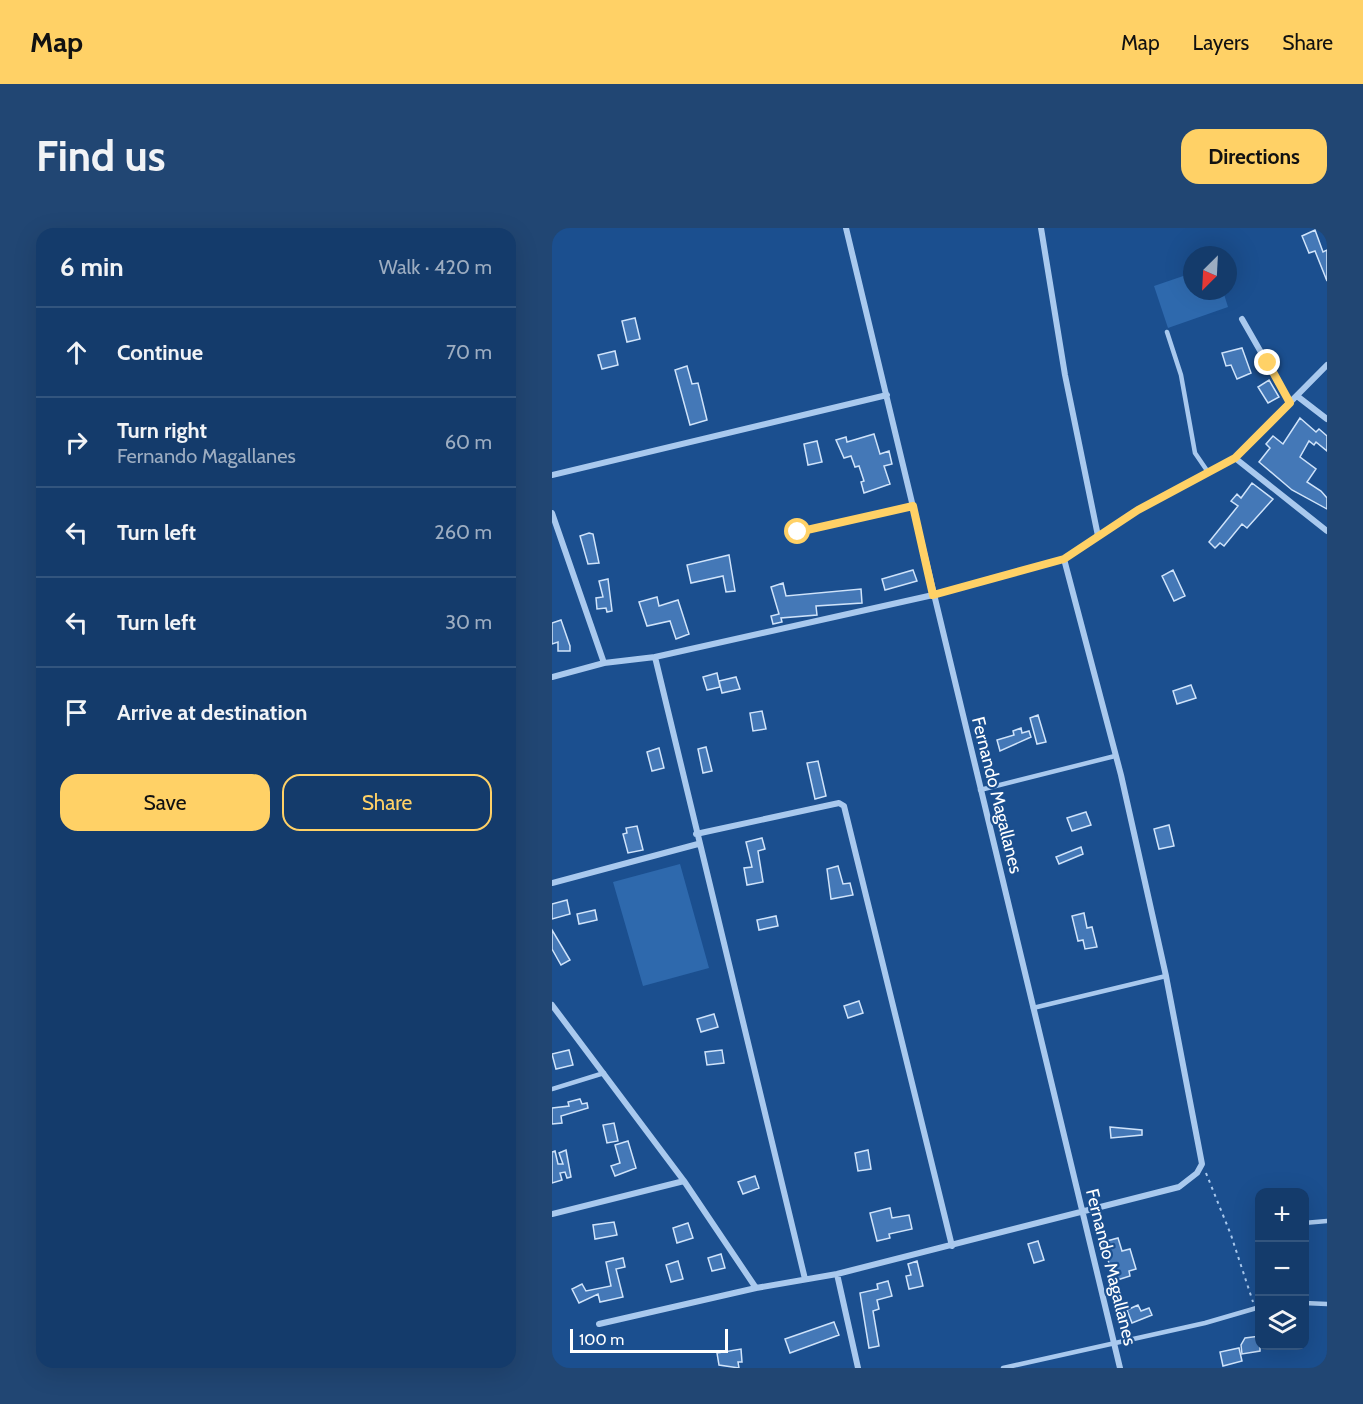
<!DOCTYPE html>
<meta charset="utf-8">
<style>
:root{--surface:#143b6b;--page:#214673;--text:#f1f3f6;--muted:#9dadc1;--line:#33557e;--accent:#ffd166}
body{margin:0;font-family:Cabin,sans-serif;background:var(--page);color:var(--text)}
.controls{position:absolute;right:18px;bottom:18px;display:grid;overflow:hidden;border-radius:12px;box-shadow:0 6px 24px #0002}
.controls button{width:54px;height:54px;display:grid;place-items:center;padding:0;border:0;border-bottom:2px solid var(--line);background:var(--surface);color:var(--text);font:30px sans-serif}
.compass{position:absolute;left:631px;top:18px;width:54px;height:54px;border-radius:50%;background:var(--surface);box-shadow:0 6px 24px #0002;rotate:204deg}
.scale{position:absolute;left:18px;bottom:15px;width:158px;box-sizing:border-box;padding-left:6px;border:3px solid #fff;border-top:0;font-size:16px;line-height:21px;white-space:nowrap;color:#fff;-webkit-text-stroke:4px #1b4f8f;paint-order:stroke}
.stop{position:absolute;width:18px;height:18px;margin:-14px;border:4px solid #ffd166;border-radius:50%;background:#fff}
.stop.end{background:#ffd166;border-color:#fff;box-shadow:0 2px 6px #0008}
.list{margin:0;padding:0;list-style:none}
h2{display:flex;justify-content:space-between;align-items:center;height:78px;margin:0;padding:0 24px;font-size:26px}
h2 small{font-size:20px;font-weight:400;color:var(--muted)}
.list li{display:grid;grid-template-columns:39px 1fr auto;gap:18px;align-items:center;box-sizing:border-box;height:90px;padding:0 24px;border-top:2px solid var(--line)}
.list b{display:block;font-size:22px;white-space:nowrap}
.list p{margin:0;font-size:20px;white-space:nowrap;color:var(--muted)}
.list em{font-size:20px;font-style:normal;color:var(--muted)}
.actions{display:flex;gap:12px;padding:18px 24px}
.actions a{flex:1;padding:14px 0;border:2px solid var(--accent);border-radius:18px;text-align:center;font-size:21px;color:var(--accent)}
.actions .main{background:var(--accent);color:#111}
.icon{flex:none;width:33px;height:33px;fill:none;stroke:currentColor;stroke-width:2;stroke-linecap:round;stroke-linejoin:round}
.map{position:relative;flex:none;width:775px;height:1140px;overflow:hidden;border-radius:18px}
header{display:flex;align-items:center;gap:36px;box-sizing:border-box;height:84px;padding:0 30px;background:var(--accent);color:#111}
header strong{font-size:28px}
nav{display:flex;gap:33px;margin-inline-start:auto;font-size:21px}
.intro{display:flex;align-items:center;justify-content:space-between;box-sizing:border-box;height:144px;padding:0 36px}
h1{margin:0;font-size:42px}
.button{padding:15px 27px;border-radius:18px;background:var(--accent);color:#111;font-size:21px;font-weight:700}
main{display:flex;gap:36px;padding:0 36px}
aside{flex:1;background:var(--surface);border-radius:18px;box-shadow:0 6px 24px #0002}
.map>svg:first-child{display:block}
.green{fill:#2e69ad}
.building{fill:#4478b7;stroke:#cfe3fa;stroke-width:1.5}
.lines{fill:none;stroke-linecap:round;stroke-linejoin:round}
.path{stroke:#a9c9ee;stroke-width:2;stroke-dasharray:3 4.5;stroke-linecap:butt}
.lane{stroke:#a9c9ee;stroke-width:4.5}
.street{stroke:#a9c9ee;stroke-width:6}
.route{stroke:#ffd166;stroke-width:8}
.labels{text-anchor:middle;dominant-baseline:central;stroke-width:4.5;stroke-linejoin:round;paint-order:stroke}
.street-label{font-size:18px;fill:#fff;stroke:#1b4f8f}
</style>
<header>
<strong>Map</strong>
<nav><a>Map</a><a>Layers</a><a>Share</a></nav>
</header>
<div class="intro"><h1>Find us</h1><a class="button">Directions</a></div>
<main>
<aside>
<h2>6 min<small>Walk · 420 m</small></h2>
<ul class="list">
<li><svg class="icon" aria-label="ahead" viewBox="0 0 24 24"><path d="M12 20V5M6 11l6-6 6 6"/></svg><div><b>Continue</b></div><em>70 m</em></li>
<li><svg class="icon" aria-label="right" viewBox="0 0 24 24"><path d="M7 20v-9h11M14 6l5 5-5 5"/></svg><div><b>Turn right</b><p>Fernando Magallanes</p></div><em>60 m</em></li>
<li><svg class="icon" aria-label="left" viewBox="0 0 24 24"><path d="M17 20v-9H6M10 6l-5 5 5 5"/></svg><div><b>Turn left</b></div><em>260 m</em></li>
<li><svg class="icon" aria-label="left" viewBox="0 0 24 24"><path d="M17 20v-9H6M10 6l-5 5 5 5"/></svg><div><b>Turn left</b></div><em>30 m</em></li>
<li><svg class="icon" aria-label="arrive" viewBox="0 0 24 24"><path d="M6 21V4h12l-3 4 3 4H6"/></svg><div><b>Arrive at destination</b></div></li>
</ul>
<div class="actions"><a class="main">Save</a><a>Share</a></div>
</aside>
<div class="map">
<svg width="775" height="1140" viewBox="0 0 775 1140">
<rect width="100%" height="100%" fill="#1b4f8f"/>
<path class="green" d="M640 45V63H671L676 79 616 100 602 58Z
M128 636 157 740 91 758 61 654Z"/>
<path class="building" d="M763 2 771 24 775 22V53L763 23 757 25 750 8Z
M83 90 88 111 75 114 70 93Z
M690 120 699 145 685 151 679 137 674 138 670 125Z
M63 123 66 137 50 141 46 127Z
M135 138 140 156 146 155 155 192 138 197 123 142Z
M717 152 727 169 716 175 706 159Z
M748 190 764 204 767 201 775 208V223L764 214 762 217 757 213 748 229 764 241 755 254 769 263 775 270V281L740 262 707 234 718 220 714 216 721 208 731 216Z
M322 206 328 226 337 223 340 236 332 238 338 256 312 265 309 254 312 253 307 238 303 239 299 228 292 230 284 212 294 209 295 214Z
M265 213 270 234 256 237 252 216Z
M700 255 721 271 695 300 690 296 672 318 668 315 663 320 657 314 686 278 679 273 685 266 689 270Z
M37 305 41 306 47 335 36 336 28 308Z
M177 327 183 363 174 364 171 348 139 355 135 337Z
M361 342 365 353 333 362 330 351Z
M621 342 633 368 622 373 610 348Z
M56 351 60 383 55 384 54 380 45 381 44 370 51 369 47 353Z
M231 355 234 368 309 361 310 375 264 378 265 387 229 390 230 394 221 396 219 388 227 386 219 359Z
M105 369 107 378 126 372 137 406 124 411 118 393 95 398 87 374Z
M9 392 18 418V423H6V414L0 416V395Z
M165 445 168 459 155 462 151 449Z
M184 449 188 461 170 465 167 453Z
M639 457 644 470 625 476 621 463Z
M210 483 214 501 201 503 198 485Z
M486 487 494 514 485 516 478 490Z
M469 500 470 505 477 503 479 509 448 523 445 512 462 507 461 503Z
M154 519 160 543 151 545 146 521Z
M107 520 112 540 100 543 95 524Z
M266 533 274 568 263 571 255 535Z
M534 584 539 597 520 603 515 590Z
M617 597 622 618 607 621 602 601Z
M85 598 91 622 76 625 71 606 75 605 74 600Z
M210 610 213 621 206 623 211 654 195 657 192 640 200 639 194 614Z
M529 619 531 626 507 636 504 629Z
M286 638 291 656 298 655 301 667 279 671 275 641Z
M15 672 18 686 0 691V676Z
M43 682 45 692 27 696 25 686Z
M532 685 535 700 540 699 545 719 533 721 531 712 526 713 520 688Z
M224 688 226 698 207 702 205 692Z
M0 702 18 732 9 737 0 721Z
M307 773 311 785 296 790 292 778Z
M162 786 166 799 149 804 145 791Z
M17 822 21 837 4 841 0 826Z
M170 822 172 835 155 837 153 824Z
M28 871 30 876 35 875 36 880 9 888 10 895 0 896V880L17 878 16 874Z
M62 895 66 913 55 915 51 897Z
M558 899 590 902V907L559 910Z
M76 913 84 940 63 948 59 938 68 935 63 917Z
M14 922 19 949 15 950 13 944 8 945 10 952 0 955V924L3 923 6 936H11L7 925Z
M316 922 319 941 306 943 303 925Z
M203 948 207 960 191 966 186 954Z
M338 980 340 990 357 987 360 1001 337 1006 338 1010 325 1013 318 985Z
M62 994 65 1007 43 1011 41 997Z
M136 995 141 1010 125 1015 121 1000Z
M566 1010 570 1023 578 1021 584 1041 577 1043 578 1048 562 1053 551 1014Z
M486 1013 492 1032 482 1035 476 1016Z
M169 1026 173 1040 160 1043 156 1030Z
M71 1030 73 1039 64 1041 71 1069 48 1074 46 1066 27 1075 20 1061 30 1056 34 1063 59 1058 54 1034Z
M126 1033 131 1051 119 1054 114 1037Z
M365 1033 371 1058 357 1061 354 1048 359 1047 356 1036Z
M336 1053 340 1068 325 1072 327 1081 321 1083 327 1118 317 1120 308 1065 326 1061 325 1056Z
M586 1077 589 1083 597 1080 600 1087 580 1095 575 1082Z
M282 1094 287 1107 238 1125 233 1111Z
M708 1108V1123L690 1126 689 1117 693 1110Z
M687 1120 690 1133 671 1138 668 1124Z
M189 1121 190 1134H186L187 1140 167 1137 165 1125Z"/>
<g class="lines">
<path class="path" d="M654 945 679 1007 701 1074"/>
<path class="lane" d="M615 104 629 147 643 225 656 244
M246 304 361 278
M428 562 563 528
M481 780 614 748
M0 861 52 845
M752 995 775 993
M752 1075 775 1076
M451 1140 653 1095 708 1079"/>
<path class="street" d="M294 0 568 1140
M489 0 513 147 546 308
M690 91 738 175
M745 168 775 191
M683 230 775 303
M0 247 335 167
M0 285 52 435
M103 429 253 1051
M0 449 52 435 103 429 381 367 512 331 586 282 683 230 775 137
M144 606 287 575 292 578 400 1018
M0 655 146 616
M0 777 132 953 204 1060
M0 986 132 953
M285 1046 306 1140
M47 1096 204 1060 285 1046 627 959 645 945 650 936 614 748 569 547 512 331"/>
</g>
<g class="lines">
<path class="route" d="M246 304 361 278 381 367 512 331 586 282 683 230 738 175 716 135"/>
</g>
<g class="labels">
<g class="street-label">
<text transform="translate(445 567) rotate(76)">Fernando Magallanes</text>
<text transform="translate(559 1039) rotate(76)">Fernando Magallanes</text>
</g>
</g>
</svg>
<div class="controls">
<button>+</button>
<button>−</button>
<button><svg class="icon" aria-label="layers" viewBox="0 0 24 24"><path d="M12 4l9 5-9 5-9-5zM3 14l9 5 9-5"/></svg></button>
</div>
<svg class="compass" viewBox="-18 -18 36 36"><path d="M0-13l5 13h-10z" fill="#e53935"/><path d="M0 13l5-13h-10z" fill="#9dadc1"/></svg>
<div class="scale">100 m</div>
<div class="stop" style="left:246px;top:304px"></div>
<div class="stop end" style="left:716px;top:135px"></div>
</div>
</main>
